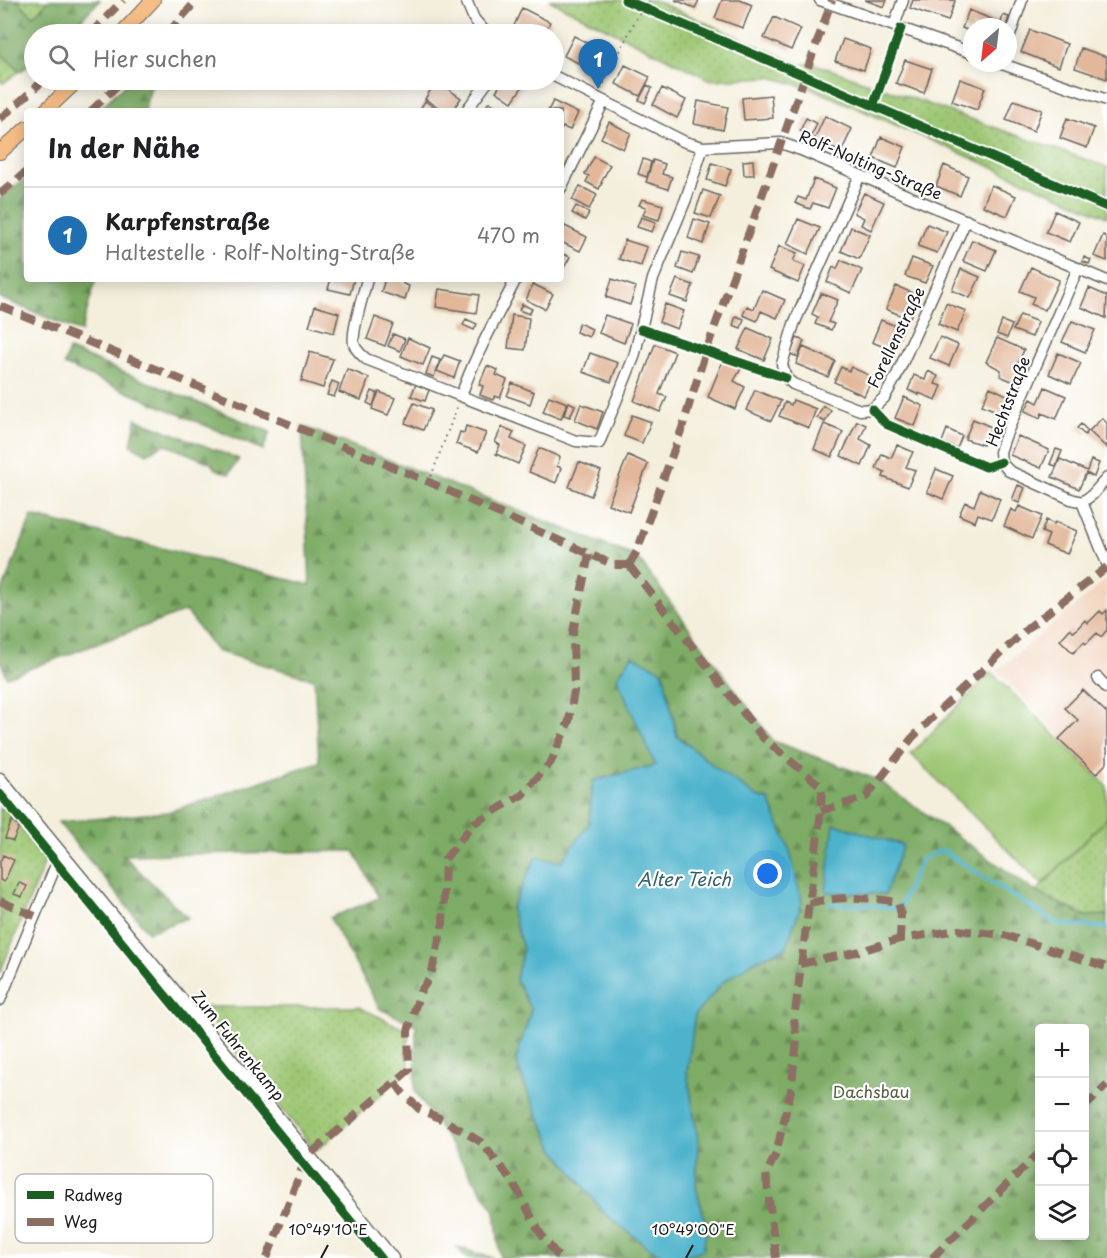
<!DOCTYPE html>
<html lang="de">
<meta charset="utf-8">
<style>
:root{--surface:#fff;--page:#f6f6f6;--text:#202124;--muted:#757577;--line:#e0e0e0;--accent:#1f6fb2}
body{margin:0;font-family:"Playpen Sans",sans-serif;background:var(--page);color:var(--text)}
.controls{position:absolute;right:18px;bottom:18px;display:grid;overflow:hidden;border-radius:6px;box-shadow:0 3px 15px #0003}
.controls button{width:54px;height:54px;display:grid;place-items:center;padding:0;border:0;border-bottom:2px solid var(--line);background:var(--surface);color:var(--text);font:30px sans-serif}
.compass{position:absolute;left:963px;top:18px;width:54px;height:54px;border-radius:50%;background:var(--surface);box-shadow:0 3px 15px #0003;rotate:208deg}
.you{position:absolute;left:768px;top:874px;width:21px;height:21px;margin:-15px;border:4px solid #fff;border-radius:50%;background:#1a73e8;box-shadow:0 0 0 9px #1a73e833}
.badge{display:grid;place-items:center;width:39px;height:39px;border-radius:50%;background:var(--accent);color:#fff;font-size:20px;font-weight:700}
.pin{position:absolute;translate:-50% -50px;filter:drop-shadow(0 2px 3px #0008)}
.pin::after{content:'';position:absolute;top:32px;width:21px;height:18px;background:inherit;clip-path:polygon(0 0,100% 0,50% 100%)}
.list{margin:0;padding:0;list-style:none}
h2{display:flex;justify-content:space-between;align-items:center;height:78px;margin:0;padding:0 24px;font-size:26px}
h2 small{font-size:20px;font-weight:400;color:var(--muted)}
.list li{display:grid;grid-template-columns:39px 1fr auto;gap:18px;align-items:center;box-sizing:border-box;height:96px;padding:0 24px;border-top:2px solid var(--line)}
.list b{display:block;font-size:22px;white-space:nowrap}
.list p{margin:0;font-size:20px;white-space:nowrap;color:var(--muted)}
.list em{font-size:20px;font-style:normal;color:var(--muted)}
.icon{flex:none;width:33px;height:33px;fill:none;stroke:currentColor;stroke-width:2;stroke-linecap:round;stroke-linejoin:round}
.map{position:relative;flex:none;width:1107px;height:1258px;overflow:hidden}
.search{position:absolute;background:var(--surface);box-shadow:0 3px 15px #0003;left:24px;top:24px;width:540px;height:66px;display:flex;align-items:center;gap:15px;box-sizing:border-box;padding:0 21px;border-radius:33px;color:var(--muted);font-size:22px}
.panel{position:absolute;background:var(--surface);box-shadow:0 3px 15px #0003;left:24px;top:108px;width:540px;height:174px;border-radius:6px}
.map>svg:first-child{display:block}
.built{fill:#f2d4be}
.green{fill:url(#green-dots);stroke:#5d7248;stroke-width:1.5}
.forest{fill:url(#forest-firs);stroke:#4d6441;stroke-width:1.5;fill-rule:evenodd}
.pitch{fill:#9ec774;stroke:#5d7248;stroke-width:1.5}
.water{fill:#4db3cc;stroke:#346874;stroke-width:1.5}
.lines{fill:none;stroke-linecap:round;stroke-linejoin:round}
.stream{stroke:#4db3cc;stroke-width:4}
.building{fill:#e2b79a}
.minor-casing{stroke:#686660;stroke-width:13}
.major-casing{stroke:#686660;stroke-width:16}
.path{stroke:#686660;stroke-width:2;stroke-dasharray:1.5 4.5;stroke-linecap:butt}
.minor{stroke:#fff;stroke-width:10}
.major{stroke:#f6be87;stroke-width:14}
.quiet{stroke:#8d6e63;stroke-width:8;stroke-dasharray:15 8;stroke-linecap:butt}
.cycleway-casing{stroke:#fff;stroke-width:13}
.cycleway{stroke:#1b5e20;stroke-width:9}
.ticks{fill:none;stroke:#1c1c1c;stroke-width:2}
.labels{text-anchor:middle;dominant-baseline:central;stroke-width:4.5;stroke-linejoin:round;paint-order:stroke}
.street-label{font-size:16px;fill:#1c1c1c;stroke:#fff}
.park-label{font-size:16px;fill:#50603f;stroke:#fff}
.water-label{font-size:18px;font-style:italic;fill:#32606b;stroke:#fff}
.key{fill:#fff;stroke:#bbb;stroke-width:1.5}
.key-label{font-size:16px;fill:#1c1c1c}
.ticks-label{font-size:15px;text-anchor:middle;fill:#1c1c1c;stroke:#fff;stroke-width:4.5;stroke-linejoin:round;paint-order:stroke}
</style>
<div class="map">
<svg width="1107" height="1258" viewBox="0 0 1107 1258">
<defs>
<pattern id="green-dots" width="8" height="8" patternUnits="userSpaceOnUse" patternTransform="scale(1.5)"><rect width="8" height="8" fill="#9ec774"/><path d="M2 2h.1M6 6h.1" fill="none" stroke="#88aa64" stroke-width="1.8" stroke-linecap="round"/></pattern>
<pattern id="forest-firs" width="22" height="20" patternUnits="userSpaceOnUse" patternTransform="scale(1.5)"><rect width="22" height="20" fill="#7eac66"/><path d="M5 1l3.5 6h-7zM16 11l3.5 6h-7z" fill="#668b53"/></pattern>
</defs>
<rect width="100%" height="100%" fill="#fff"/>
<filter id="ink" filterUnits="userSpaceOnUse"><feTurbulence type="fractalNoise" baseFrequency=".0167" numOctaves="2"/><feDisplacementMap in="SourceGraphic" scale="12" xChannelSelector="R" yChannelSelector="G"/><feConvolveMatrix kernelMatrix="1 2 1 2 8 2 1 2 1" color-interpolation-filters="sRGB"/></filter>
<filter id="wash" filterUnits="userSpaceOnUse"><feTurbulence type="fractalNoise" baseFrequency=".008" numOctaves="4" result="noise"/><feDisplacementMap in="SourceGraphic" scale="24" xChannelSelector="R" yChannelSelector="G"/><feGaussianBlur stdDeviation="1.35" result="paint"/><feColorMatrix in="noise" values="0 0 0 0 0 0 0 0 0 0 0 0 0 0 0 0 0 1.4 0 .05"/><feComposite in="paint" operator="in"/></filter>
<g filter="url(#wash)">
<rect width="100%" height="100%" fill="#f4efdd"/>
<path class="built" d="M1107 579V782L997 671Z"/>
<path class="green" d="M17 0H49L33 16Z
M549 0H654L800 65 812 63 1107 167V217L813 89 770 77 711 80Z
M0 53 20 71 3 83 0 81Z
M0 803 46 859 0 973Z
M1107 818V915L1085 916 1036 892Z
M200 1007H359L408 1031 409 1070 316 1151Z"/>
<path class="forest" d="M0 0H17L33 16 49 0H100L67 34H34V63L20 71 0 53Z
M130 80H153L144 111H97Z
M27 177V279H96L81 332 0 298V198Z
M69 350 270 432 263 450 64 365Z
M136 419 239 459 229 474 215 469 211 463 164 444 147 454 131 445Z
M302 426 637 557 773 741 878 780 1036 892 1085 916 1107 915V1258H667L683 1256 707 1228 696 1188 698 1139 687 1072 695 1015 724 981 756 960 786 948 769 800 757 797 714 766 677 735 663 671 618 678 655 765 593 781 589 824 561 862 511 908 523 949 516 979 531 1010 516 1060 524 1083 553 1147 604 1213 645 1245 665 1258H500L495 1211 415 1091 416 1025 380 1009 330 918 379 898 354 851 123 855 188 918 148 932 58 822 168 812 319 762 314 679 216 651 186 611 7 677 0 660V596L32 516 310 585ZM1040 1028H1084V1236H1040Z
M457 1247 493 1258H466Z"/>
<path class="pitch" d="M991 672 1107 786V818L1042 884 911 754Z"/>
<path class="water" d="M632 655 663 671 677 736 714 766 757 797 769 800 790 851 802 902 786 948 756 960 724 981 695 1015 687 1072 698 1139 696 1188 707 1228 703 1250 683 1256 665 1258 645 1245 604 1213 553 1147 524 1083 516 1060 531 1010 516 979 523 949 511 909 536 857 561 862 589 824 593 781 655 765 617 678Z
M834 824 903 845 885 894 826 892Z"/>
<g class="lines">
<path class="stream" d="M830 904 871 905 900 909 908 887 922 859 942 850 1057 924 1107 928"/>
</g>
<g id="blocks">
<path class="building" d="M675 0H699L695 8Z
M722 0H740L752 5 743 28 715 18Z
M865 0H887L884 7Z
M913 0H952L955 1 948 21 910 8Z
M522 8 550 22 544 34H521L512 30Z
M969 10 1001 23 1003 15 1009 17 1006 27H972V32L962 28Z
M774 17 801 29 791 50 764 38Z
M1030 30 1067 44 1059 67 1021 52Z
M574 36 602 50 592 70 564 56Z
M843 39 871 49 864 70 835 61Z
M1081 48 1107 57V79L1075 68Z
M905 60 932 69 924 93 896 83Z
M625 65 650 77 640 96 616 84Z
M960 79 985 88 977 110 952 101Z
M504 80H520L525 83 512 102 496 91Z
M436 81 461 98 452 111H444L425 99Z
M647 85 652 88 645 103 639 100Z
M662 88 686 100 677 118 653 105Z
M771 95 773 118 744 120 742 98Z
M1014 100 1042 110 1034 131 1006 120Z
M425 101 435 108 433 111H423L420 109Z
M553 101 578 113 570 130 563 127 561 130V111H548Z
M698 101 728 107 723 130 694 124Z
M489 102 503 111H483Z
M825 116 852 129 841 152 814 140Z
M806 118 817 124 811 136 800 131Z
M1067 118 1094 128 1087 148 1060 138Z
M609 122 631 133 623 149 601 138Z
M881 137 905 147 897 168 873 158Z
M594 157 610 165 601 183H602L599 189 586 182 589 176 585 174Z
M643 159 651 162 647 177 638 174Z
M653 160 665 164 662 174 672 177 668 189 646 182Z
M753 160 754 175H744L743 161Z
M712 163 731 169 725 186 707 180Z
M944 165 968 176 960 196 936 186Z
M814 179 836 188 828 208 813 203 810 209 795 203 798 197 806 200Z
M991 185 1016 196 1007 216 983 206Z
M580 186 597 195 589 209 572 200Z
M703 190 720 196 711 218 695 213Z
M864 193 884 202 871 230 861 225 864 218 854 213Z
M642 199 663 205 659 220 643 215 646 207 639 205Z
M576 206 589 213 585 220 572 213Z
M1055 211 1079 222 1070 242 1046 232Z
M641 217 656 222 652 232 637 227Z
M694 219 710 224 703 244 688 238Z
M798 219 820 228 808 254 787 244Z
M927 224 947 232 937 253 918 246Z
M565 226 587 237 580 251 561 242V234Z
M851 227 870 235 859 259 841 251Z
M1103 235 1107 237V261L1094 256Z
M625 240 647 247 641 266 619 259Z
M972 240 996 250 987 271 963 261Z
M779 246 797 253 793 261 805 266 798 283 769 270Z
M682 252 699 257 693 274 677 268Z
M561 253 570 257 561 273Z
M1084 257 1091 260 1089 264 1082 261Z
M912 258 933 266 925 283 905 276Z
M841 260 862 270 851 293 827 282 833 267 837 269Z
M1031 267 1059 280 1045 310 1031 304 1034 297 1020 291Z
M961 269 980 277 970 298 952 290Z
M331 279H354L350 294 328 289Z
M385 279H404L403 284 409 286 405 300 381 292Z
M612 279 636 287 630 305 606 297Z
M677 279 693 285 687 302 670 296Z
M533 284 553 294 545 309 526 300Z
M896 286 920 296 909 319 886 309Z
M1089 288 1107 296 1106 318 1081 307Z
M439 289 479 295 476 313 436 307Z
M762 290 785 300 777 318 761 311 757 321 743 315 747 306 754 309Z
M821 293 838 300 828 322 834 324 831 330 815 324 818 317 812 314Z
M946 303 966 311 957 332 938 324Z
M522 304 532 309 529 314 519 310Z
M665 304 684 311 677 329 659 322Z
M315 306 339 313 334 333 309 326Z
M512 315 529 318 525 350 508 348Z
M605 315 631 324 624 343 599 333Z
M1020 315 1038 322 1032 337 1013 330Z
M736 316 744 319 741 328 733 325Z
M375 317 393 324 385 346 367 339Z
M466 319 477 324 474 330 463 325Z
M881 320 903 329 894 351 872 342Z
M1002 321 1012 325 1007 338 997 334Z
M1072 321 1095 330 1085 352 1062 342Z
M579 323 592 329 589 337 576 332Z
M748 328 773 339 764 360 738 349Z
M393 334 405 339 400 351 388 346Z
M940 337 958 345 949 366 930 358Z
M408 338 430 348 423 365 401 356Z
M797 338 804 341 798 357 790 354Z
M997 338 1024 350 1016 367 1020 369 1014 382 1000 376 1001 370 986 362Z
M655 344 675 352 659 394 667 397 660 412 634 401Z
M803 347 835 361 828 377 796 364Z
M310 352 333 359 323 388 301 381Z
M590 353 618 363 611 382 583 372Z
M1058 353 1081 363 1071 384 1049 374Z
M444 355 460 361 454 378 437 371Z
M432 357 440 360 434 377 426 374Z
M724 358 742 367 734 381 745 387 735 409 708 397Z
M487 366 498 370 496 375 507 380 500 398 495 396 493 400 480 395 483 386 479 385Z
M841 367 849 371 851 367 873 377 864 396 834 382Z
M347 369 369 378 361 400 339 392Z
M928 371 938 376 935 384 942 386 936 400 919 393V395L908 390 914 375 925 380Z
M332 381 339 384 334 397 327 395Z
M512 383 534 392 530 404 507 396Z
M416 384 429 390 425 401 411 396Z
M990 387 1009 396 1001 413 982 405Z
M1045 387 1066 396 1056 419 1042 413 1040 418 1025 411 1031 399 1038 403Z
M755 390 781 401 771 421 746 410Z
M372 391 377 393 373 406 367 403Z
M379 392 395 398 388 415 372 409Z
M549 396 567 403 561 419 543 412Z
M904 397 923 406 915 426 895 418Z
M793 400 816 409 809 428 779 416 785 402 791 405Z
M569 402 575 405 570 417 564 415Z
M414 403 432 410 423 430 405 423Z
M581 404 603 412 597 429 575 420Z
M823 406 831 410 825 422 817 418Z
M632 415 651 422 642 443 624 436Z
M1102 418 1107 423V448L1089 431Z
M973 419 991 427 983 445 965 439Z
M857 421 866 425 860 439 871 445 862 466 841 456Z
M824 424 843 432 832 457 814 449Z
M1081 424 1088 431 1085 435 1077 428Z
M466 426 486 433 478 452 456 444 460 432 464 433Z
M502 427 514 432 511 439 526 446 518 464 496 454 500 445 495 442Z
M947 429 962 436 957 448 942 442Z
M1018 436 1049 450 1041 468 1010 455Z
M897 445 913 452 906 467 915 470 908 487 883 477 885 472 876 468 882 454 891 458Z
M539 448 560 457 557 466 561 468 556 483 529 472Z
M1056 449 1062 451 1056 466 1050 464Z
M628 455 648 464 629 512 608 504Z
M1060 459 1087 471 1091 460 1099 463 1094 477 1086 473 1079 489 1052 477Z
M579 462 601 471 591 496 569 487Z
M936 469 953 476 943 499 927 492Z
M1018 485 1025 488 1019 503 1012 500Z
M980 490 1000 499 992 519 978 514 975 522 959 515 965 502 974 506Z
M1019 506 1042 516 1032 539 1004 526 1011 509 1016 512Z
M1046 520 1054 524 1055 522 1077 531 1067 554 1045 545 1049 535 1042 532Z
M1107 610V630L1101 637 1097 633 1086 644 1084 642 1073 653 1060 640 1070 629 1074 632 1085 620 1088 623 1100 611 1103 614Z
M1083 690 1107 713V763L1096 774 1059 739 1078 720 1065 708Z
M12 820 19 827 13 841 5 838Z
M3 855 14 860 4 882 0 880V860H1Z
M19 883 27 886 22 897 14 894Z"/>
</g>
</g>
<g filter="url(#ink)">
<use href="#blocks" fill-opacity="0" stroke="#686660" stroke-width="1.5"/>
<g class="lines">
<defs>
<path id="minor" d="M466 0 474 19 487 34
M820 0 972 53
M894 26 903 0
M1008 41 1022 0
M999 63 1107 100
M554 76 685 142 703 147 781 143 801 150 1107 281
M466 111 489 80
M860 175 794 324 782 364 786 378 793 384 860 410 872 409 884 398 896 377 966 220
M561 188 604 101
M1078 268 1005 437 1000 452 1001 462 1009 471 1071 499 1082 502 1092 495 1107 478
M367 279C364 293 351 332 354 344 356 351 362 355 366 359L576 441 599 443 634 357 653 279 686 199 703 147
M461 396C475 355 497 317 516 279
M1082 502 1107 563
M1098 678 1107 688
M0 778 238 1067 393 1258
M0 1000 61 853"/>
<path id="major" d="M121 34 153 0
M45 111 78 80
M0 152 27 128"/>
</defs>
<use href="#minor" class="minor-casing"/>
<use href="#major" class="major-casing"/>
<path class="path" d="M646 9 650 0
M601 89 642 7
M429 482 457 407"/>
<use href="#minor" class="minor"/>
<use href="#major" class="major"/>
<path class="quiet" d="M90 34 123 0
M167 34 197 0
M91 111 123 80
M0 119 44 80
M0 194 27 171
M0 306 175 377 429 482 614 565H629
M629 565 763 738 822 787 821 811 794 1020 797 1040 791 1090 776 1154 766 1174 776 1258
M629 565 637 551 682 428 706 351 781 143 832 0
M821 811 866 797 912 738 939 711 1029 627 1107 567
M0 901 35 916
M809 903C840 896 867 897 898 902L901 914 900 939
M800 964 861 951 900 939 958 930 1004 935 1107 967
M395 1082 402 1092 419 1109 444 1120 481 1142 513 1182 540 1233 556 1254 560 1258
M1084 1108 1107 1085
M267 1258 304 1163 309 1155 409 1070 408 1031 420 992 431 976 443 923 445 859 474 823 522 795 551 762 569 721 574 691 573 632 589 554
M932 1258 1040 1152"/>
<defs>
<path id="cycleway" d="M625 0 805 76 1107 207
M873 106 901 28
M641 329 786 378
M872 409 886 424 986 467 1001 462
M0 794 381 1258"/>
</defs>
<use href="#cycleway" class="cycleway-casing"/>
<use href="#cycleway" class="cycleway"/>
</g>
</g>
<path class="ticks" d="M321 1258 328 1245M686 1258 693 1245"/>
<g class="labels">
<g class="street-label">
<text transform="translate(871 164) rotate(23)">Rolf-Nolting-Straße</text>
<text transform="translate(895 337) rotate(-64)">Forellenstraße</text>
<text transform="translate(1007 401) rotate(-69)">Hechtstraße</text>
<text transform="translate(239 1045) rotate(51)">Zum Fuhrenkamp</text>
</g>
<g class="park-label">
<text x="871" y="1091">Dachsbau</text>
</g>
<g class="water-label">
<text x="684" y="878">Alter Teich</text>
</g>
</g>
<rect x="15" y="1174" width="198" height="69" rx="9" class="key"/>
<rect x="27" y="1191" width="27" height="8" fill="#1b5e20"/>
<rect x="27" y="1218" width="27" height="8" fill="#8d6e63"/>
<g class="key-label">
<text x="64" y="1201">Radweg</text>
<text x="64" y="1228">Weg</text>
</g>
<g class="ticks-label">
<text x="328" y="1235">10°49'10"E</text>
<text x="693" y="1235">10°49'00"E</text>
</g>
</svg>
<div class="controls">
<button>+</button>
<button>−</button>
<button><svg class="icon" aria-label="locate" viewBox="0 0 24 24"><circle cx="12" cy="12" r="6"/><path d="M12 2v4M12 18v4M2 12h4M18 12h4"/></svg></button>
<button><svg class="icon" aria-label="layers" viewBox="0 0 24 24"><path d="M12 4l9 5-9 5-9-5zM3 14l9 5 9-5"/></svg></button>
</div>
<svg class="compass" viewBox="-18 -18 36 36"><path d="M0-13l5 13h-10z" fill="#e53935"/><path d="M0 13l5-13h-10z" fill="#757577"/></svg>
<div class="you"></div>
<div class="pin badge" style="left:598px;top:89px">1</div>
<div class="search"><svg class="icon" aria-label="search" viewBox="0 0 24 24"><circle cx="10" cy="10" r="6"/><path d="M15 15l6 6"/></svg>Hier suchen</div>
<section class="panel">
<h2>In der Nähe<small></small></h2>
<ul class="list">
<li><span class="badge">1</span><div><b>Karpfenstraße</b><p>Haltestelle · Rolf-Nolting-Straße</p></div><em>470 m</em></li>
</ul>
</section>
</div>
